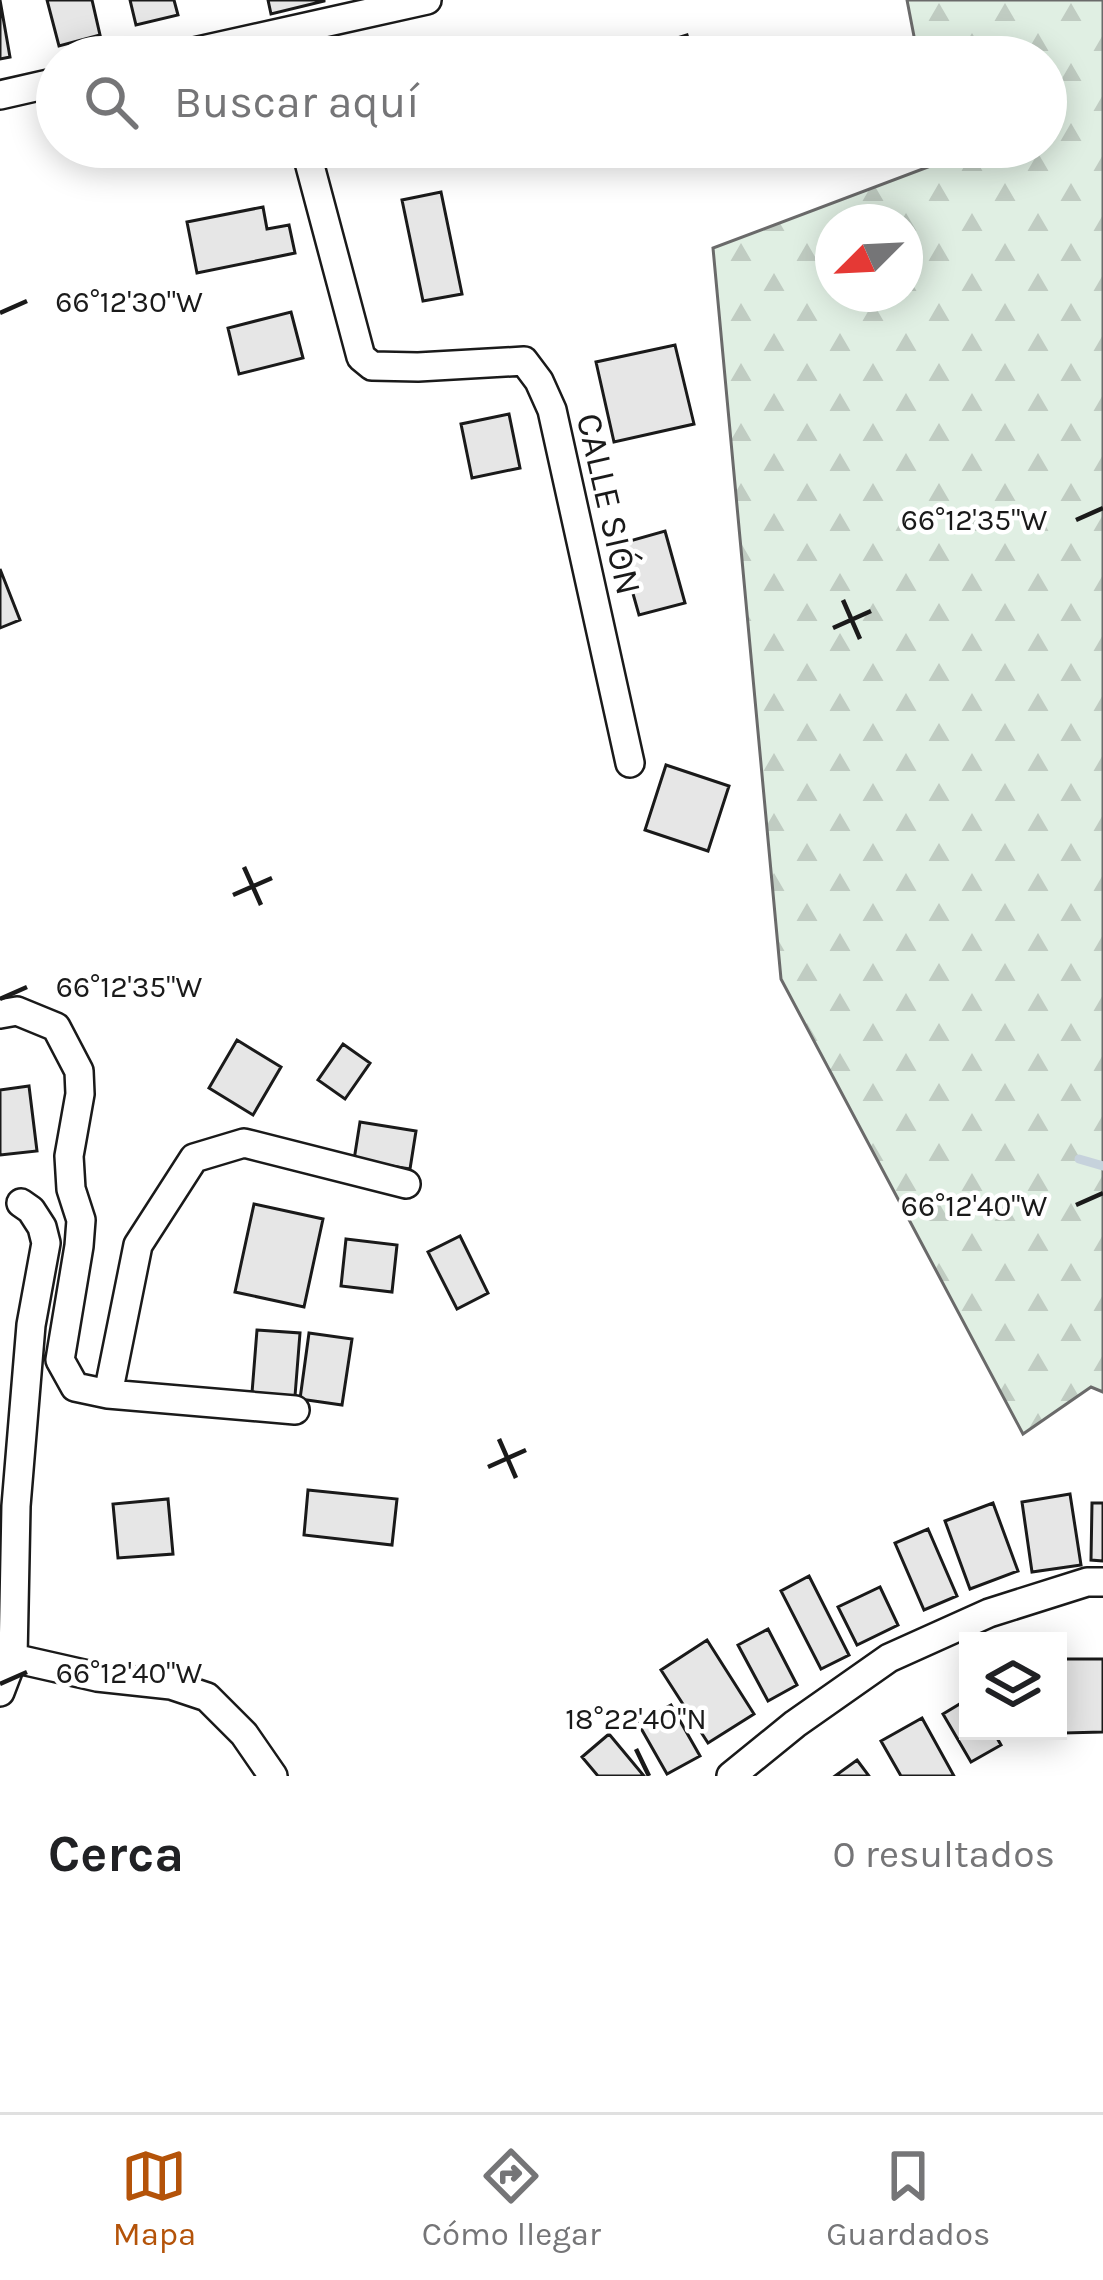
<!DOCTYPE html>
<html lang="es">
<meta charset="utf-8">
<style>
:root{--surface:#fff;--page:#f6f6f6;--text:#202124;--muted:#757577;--line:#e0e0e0;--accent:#b45309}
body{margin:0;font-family:Karla,sans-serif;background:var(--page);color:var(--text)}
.controls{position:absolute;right:36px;bottom:36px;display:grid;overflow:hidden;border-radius:0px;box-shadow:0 6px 30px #0003}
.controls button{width:108px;height:108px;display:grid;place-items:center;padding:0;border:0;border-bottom:3px solid var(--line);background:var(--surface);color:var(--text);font:60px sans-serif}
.compass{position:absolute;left:815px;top:204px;width:108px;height:108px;border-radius:50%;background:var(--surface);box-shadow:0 6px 30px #0003;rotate:246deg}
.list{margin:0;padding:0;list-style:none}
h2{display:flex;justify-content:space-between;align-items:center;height:156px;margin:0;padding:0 48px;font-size:51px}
h2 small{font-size:39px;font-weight:400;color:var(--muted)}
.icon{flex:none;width:66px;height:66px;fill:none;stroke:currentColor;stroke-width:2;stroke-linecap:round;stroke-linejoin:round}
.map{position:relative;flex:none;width:1103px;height:1776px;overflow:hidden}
.search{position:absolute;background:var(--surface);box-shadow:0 6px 30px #0003;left:36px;right:36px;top:36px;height:132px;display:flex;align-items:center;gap:30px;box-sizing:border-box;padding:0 42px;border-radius:66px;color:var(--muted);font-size:45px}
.sheet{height:336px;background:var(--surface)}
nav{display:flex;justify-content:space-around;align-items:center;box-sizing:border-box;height:168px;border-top:3px solid var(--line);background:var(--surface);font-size:33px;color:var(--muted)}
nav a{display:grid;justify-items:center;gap:6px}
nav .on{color:var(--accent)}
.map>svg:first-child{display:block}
.forest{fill:url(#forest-firs);stroke:#6a6a6a;stroke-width:3;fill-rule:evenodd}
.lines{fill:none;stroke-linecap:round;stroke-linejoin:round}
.stream{stroke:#c6d2dc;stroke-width:9}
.building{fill:#e6e6e6;stroke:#1a1a1a;stroke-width:3}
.minor-casing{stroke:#1a1a1a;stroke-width:32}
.minor{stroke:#fff;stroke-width:27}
.ticks{fill:none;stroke:#1a1a1a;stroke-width:4.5}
.labels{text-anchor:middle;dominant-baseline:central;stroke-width:9;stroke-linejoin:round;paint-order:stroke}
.street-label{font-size:36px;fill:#1a1a1a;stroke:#fff}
.ticks-label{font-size:30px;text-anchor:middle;fill:#1a1a1a;stroke:#fff;stroke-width:9;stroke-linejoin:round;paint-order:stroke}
</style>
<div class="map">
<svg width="1103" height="1776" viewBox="0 0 1103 1776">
<defs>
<pattern id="forest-firs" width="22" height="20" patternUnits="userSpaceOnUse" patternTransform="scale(3)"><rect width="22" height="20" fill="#e0efe3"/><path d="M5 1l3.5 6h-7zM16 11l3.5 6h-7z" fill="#c0ccc2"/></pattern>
</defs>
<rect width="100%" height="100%" fill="#fff"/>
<path class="forest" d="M907 0H1103V1392L1091 1387 1023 1434 781 979 713 248 936 164 934 147H1046V57H918ZM833 222H905V294H833Z"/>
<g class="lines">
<path class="stream" d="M1079 1159 1103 1166"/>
</g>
<path class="building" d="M0 0 10 57 0 59Z
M47 0H92L100 35 59 46Z
M130 0H174L178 15 136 25Z
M268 0H324V1L271 14Z
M687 35 693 55 705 51 707 57H662L658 44Z
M441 192 462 294 423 301 402 200Z
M263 207 267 229 289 225 295 253 197 273 187 222Z
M291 312 303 358 239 374 228 328Z
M675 345 694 424 614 442 596 362Z
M509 414 520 468 472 478 461 424Z
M665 531 685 603 639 615 619 544Z
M0 569 20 620 0 628Z
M666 765 729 786 708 851 645 830Z
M237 1040 281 1067 253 1115 209 1088Z
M343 1044 370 1063 345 1099 318 1080Z
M29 1086 37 1151 0 1155V1090Z
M360 1122 416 1131 410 1169 354 1160Z
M254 1204 323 1219 304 1307 235 1292Z
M460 1236 488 1293 457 1309 428 1252Z
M346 1239 397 1245 392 1292 341 1286Z
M257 1330 300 1333 295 1396 252 1393Z
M309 1333 352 1339 342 1405 300 1399Z
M308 1490 397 1499 392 1545 304 1535Z
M1070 1494 1081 1565 1032 1572 1022 1502Z
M168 1499 173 1554 118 1558 113 1504Z
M993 1503 1018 1571 970 1589 945 1521Z
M1092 1503H1103V1561L1091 1560Z
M928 1529 957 1596 924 1610 895 1543Z
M809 1576 849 1655 821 1669 781 1591Z
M880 1587 898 1625 857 1645 838 1607Z
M768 1629 797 1685 768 1701 738 1645Z
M707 1640 754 1714 708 1743 661 1670Z
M1062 1659H1103V1732L1064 1733Z
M968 1699V1731H993L1001 1745 971 1762 943 1714Z
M671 1705 700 1756 667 1774 638 1723Z
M922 1718 954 1776H901L881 1741Z
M609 1734 644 1776H598L582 1757Z
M857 1760 869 1776H835Z"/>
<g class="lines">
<defs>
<path id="minor" d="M171 57 427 0
M0 95 57 82
M305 147 361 357 372 366 418 367 524 361 539 381 552 410 630 763
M0 1014 17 1011 56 1027 79 1071 80 1094 69 1156 71 1189 81 1220 79 1246 60 1360 75 1387 108 1394 138 1245 194 1158 244 1143 406 1184
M108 1394 295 1410
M13 1658 97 1677 171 1685 207 1697 244 1734 273 1776
M0 1692 13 1658 16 1506 31 1325 46 1243 42 1227 31 1210 21 1203
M731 1776 795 1724 889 1658 989 1613 1087 1582H1103"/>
</defs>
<use href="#minor" class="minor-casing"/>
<use href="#minor" class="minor"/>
</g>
<path class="ticks" d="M0 313 27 301M1076 520 1103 508M843 600 860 639M833 628 871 611M244 867 261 905M233 895 272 878M0 999 27 987M1076 1205 1103 1193M499 1439 516 1478M488 1467 526 1450M0 1684 27 1672M636 1749 649 1776"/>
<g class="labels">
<g class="street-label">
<text transform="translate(609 504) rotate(77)">CALLE SIÓN</text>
</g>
</g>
<g class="ticks-label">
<text x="129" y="312">66°12'30"W</text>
<text x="974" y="530">66°12'35"W</text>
<text x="129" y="997">66°12'35"W</text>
<text x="974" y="1216">66°12'40"W</text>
<text x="129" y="1683">66°12'40"W</text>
<text x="636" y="1729">18°22'40"N</text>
</g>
</svg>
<div class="controls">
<button><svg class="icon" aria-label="layers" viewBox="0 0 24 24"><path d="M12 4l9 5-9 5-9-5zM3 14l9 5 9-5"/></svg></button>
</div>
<svg class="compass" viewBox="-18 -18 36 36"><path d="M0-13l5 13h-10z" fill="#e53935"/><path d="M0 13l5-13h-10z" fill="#757577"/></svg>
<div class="search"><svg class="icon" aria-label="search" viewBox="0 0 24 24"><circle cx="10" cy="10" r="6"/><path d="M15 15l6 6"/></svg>Buscar aquí</div>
</div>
<section class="sheet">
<h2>Cerca<small>0 resultados</small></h2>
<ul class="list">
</ul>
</section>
<nav>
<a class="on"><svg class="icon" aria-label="map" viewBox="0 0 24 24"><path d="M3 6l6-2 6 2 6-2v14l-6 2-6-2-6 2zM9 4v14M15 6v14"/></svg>Mapa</a>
<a><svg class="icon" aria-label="directions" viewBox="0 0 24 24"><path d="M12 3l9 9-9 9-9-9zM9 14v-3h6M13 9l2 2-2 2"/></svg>Cómo llegar</a>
<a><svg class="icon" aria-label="saved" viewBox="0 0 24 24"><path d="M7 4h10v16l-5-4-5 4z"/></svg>Guardados</a>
</nav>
